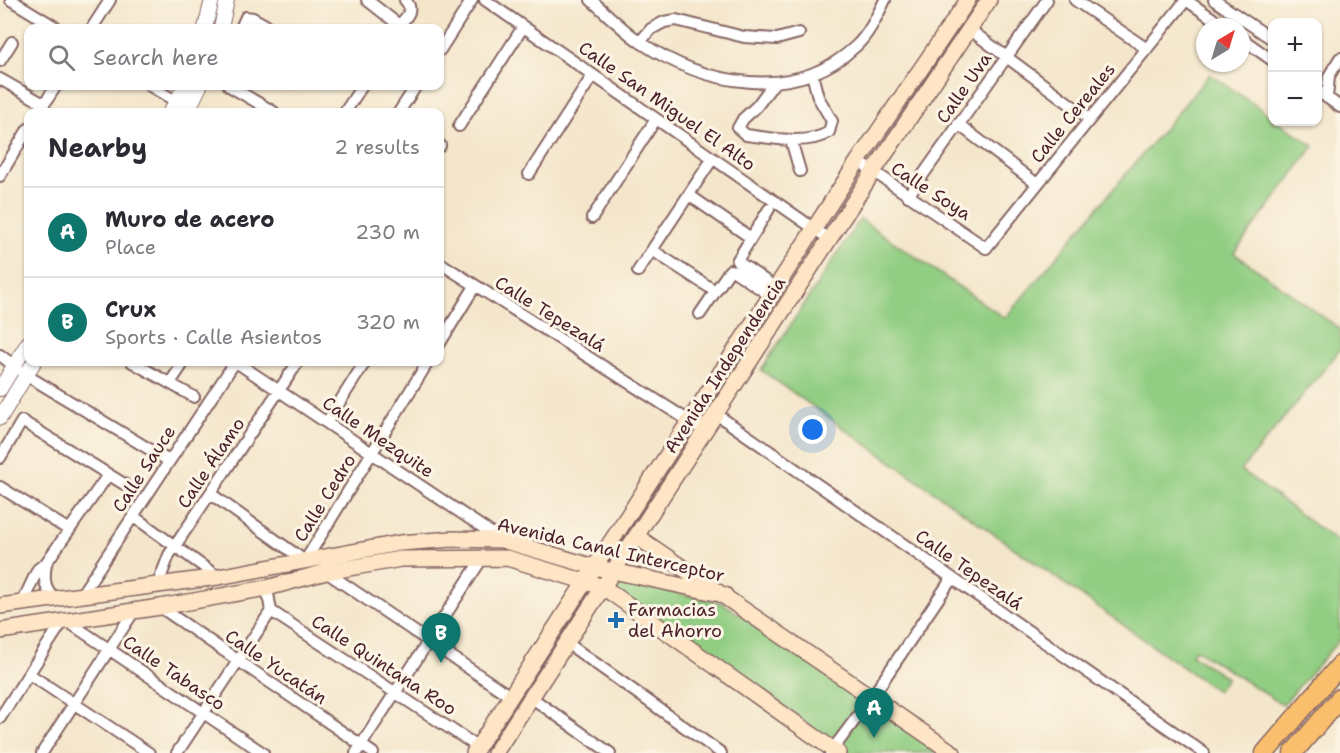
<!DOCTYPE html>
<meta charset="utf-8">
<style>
:root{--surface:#fff;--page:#f2f2f3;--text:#2b2b33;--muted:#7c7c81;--line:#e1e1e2;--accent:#0f766e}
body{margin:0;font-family:"Shantell Sans",sans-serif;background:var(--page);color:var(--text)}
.controls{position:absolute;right:18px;top:18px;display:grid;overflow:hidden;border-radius:12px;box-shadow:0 2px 4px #0004}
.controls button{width:54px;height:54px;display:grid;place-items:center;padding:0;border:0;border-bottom:2px solid var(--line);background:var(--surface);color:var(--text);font:30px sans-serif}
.compass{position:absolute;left:1196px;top:18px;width:54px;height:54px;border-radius:50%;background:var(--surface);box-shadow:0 2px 4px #0004;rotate:38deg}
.you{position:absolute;left:813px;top:430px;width:21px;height:21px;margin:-15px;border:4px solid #fff;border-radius:50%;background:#1a73e8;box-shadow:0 0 0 9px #1a73e833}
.badge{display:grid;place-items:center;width:39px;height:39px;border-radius:50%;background:var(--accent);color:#fff;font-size:20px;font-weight:700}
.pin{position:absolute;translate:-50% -50px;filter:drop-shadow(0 2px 3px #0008)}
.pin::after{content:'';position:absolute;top:32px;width:21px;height:18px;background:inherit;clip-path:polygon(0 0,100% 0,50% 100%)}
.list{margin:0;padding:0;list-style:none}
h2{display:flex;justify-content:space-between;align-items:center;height:78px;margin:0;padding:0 24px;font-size:26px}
h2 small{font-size:20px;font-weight:400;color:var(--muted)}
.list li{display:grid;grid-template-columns:39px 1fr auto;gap:18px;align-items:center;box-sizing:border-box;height:90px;padding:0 24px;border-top:2px solid var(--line)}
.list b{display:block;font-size:22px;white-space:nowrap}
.list p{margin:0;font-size:20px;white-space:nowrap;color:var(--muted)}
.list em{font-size:20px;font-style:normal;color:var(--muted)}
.icon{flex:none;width:33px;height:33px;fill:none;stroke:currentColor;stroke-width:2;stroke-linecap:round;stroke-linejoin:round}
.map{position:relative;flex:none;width:1340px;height:753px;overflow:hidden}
.search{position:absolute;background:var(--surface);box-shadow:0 2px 4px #0004;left:24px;top:24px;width:420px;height:66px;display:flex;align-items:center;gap:15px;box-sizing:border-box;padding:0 21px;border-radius:12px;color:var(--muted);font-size:22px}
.panel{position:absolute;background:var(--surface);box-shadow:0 2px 4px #0004;left:24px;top:108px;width:420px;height:258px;border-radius:12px}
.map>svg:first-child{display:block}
.green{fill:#91cd82;stroke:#6e7656;stroke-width:1.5}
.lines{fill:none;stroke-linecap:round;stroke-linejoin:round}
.minor-casing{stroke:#866563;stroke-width:14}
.tertiary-casing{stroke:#866563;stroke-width:16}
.secondary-casing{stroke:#866563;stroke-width:18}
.primary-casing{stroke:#866563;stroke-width:21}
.minor{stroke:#fff;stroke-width:10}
.tertiary{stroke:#fff;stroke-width:14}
.secondary{stroke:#fde5c5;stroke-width:15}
.primary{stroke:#f9bf6d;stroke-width:18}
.poi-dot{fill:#1f6fb2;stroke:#fcf5e5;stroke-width:2}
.labels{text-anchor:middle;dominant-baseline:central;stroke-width:6;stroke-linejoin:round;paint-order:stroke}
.street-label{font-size:18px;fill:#4a1f2b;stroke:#fcf5e5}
.poi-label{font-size:18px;fill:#4a1f2b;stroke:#fcf5e5;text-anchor:start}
</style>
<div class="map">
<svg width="1340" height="753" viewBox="0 0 1340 753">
<rect width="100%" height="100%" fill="#fcf5e5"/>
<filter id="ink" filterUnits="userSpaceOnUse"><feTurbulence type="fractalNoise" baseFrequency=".0167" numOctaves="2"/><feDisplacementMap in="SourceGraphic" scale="12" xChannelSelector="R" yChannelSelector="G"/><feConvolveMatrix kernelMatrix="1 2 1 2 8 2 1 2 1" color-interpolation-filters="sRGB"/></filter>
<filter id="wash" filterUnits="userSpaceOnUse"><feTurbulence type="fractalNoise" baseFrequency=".008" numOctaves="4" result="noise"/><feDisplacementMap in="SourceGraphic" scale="24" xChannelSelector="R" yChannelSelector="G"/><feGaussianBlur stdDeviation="1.35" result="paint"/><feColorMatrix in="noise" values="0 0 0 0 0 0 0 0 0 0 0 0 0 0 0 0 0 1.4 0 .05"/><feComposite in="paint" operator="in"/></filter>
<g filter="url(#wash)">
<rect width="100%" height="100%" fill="#f4e6cb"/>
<path class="green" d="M1210 74 1272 117V122H1279L1314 146 1234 253 1340 329V350L1241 470 1340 544V639L1283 705 1195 649 1191 655 1227 678 1217 691 761 370 860 219 1005 318Z
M615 579 723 603 940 753H848L612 590Z"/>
</g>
<g filter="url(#ink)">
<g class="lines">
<defs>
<path id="minor" d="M11 0 57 28
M367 0 399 25
M485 0 829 239
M591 0C607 14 622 29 640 42 704 85 794 104 856 46 869 34 877 16 885 0
M1075 0 1147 49
M1186 0 1225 27
M1214 0 1272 39
M92 28 110 0
M241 28 246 17 253 18 271 28
M397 28C404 19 416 11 405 0
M969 29 1090 119
M1241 38 1272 60
M640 42 651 29 664 22 676 20 744 37 777 39 799 33
M440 50 472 0
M0 61 12 42
M0 79 44 104
M774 83 757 106 743 119 738 128 746 135C770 138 808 146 829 132L832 121 818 97 812 74
M150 86 181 104
M229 86 274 112
M1318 91 1340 107
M1327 98 1329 76 1340 58
M39 112 56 86
M345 112 362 86
M399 112 416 86
M958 124 1037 184
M459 126 523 27
M791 140 800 171
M440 146V145
M858 161 986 248 1186 0
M529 174 593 75
M0 176 28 129
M689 195 751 238
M908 196 1047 0
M769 209 737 261 776 288
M592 218 656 119
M652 250 715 291
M440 263 705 431
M638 271 709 164
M700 314 730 270 734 271 771 296
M440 343 475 286
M0 355 26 375 169 461
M132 362 194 397
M236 362 500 539
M170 383 184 362
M716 414 1204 753
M327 422 365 362
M0 458 22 421 124 484
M0 487 69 530
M211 494 305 561 428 362
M133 516 218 577
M46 563C44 577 43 588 55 598
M326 572 510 696
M158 584 169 555 298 362
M81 595 235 362
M22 603 38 569 46 563 108 475
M160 607 373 753
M271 611 478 747
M67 621 263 753
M567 643 721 753
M29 674 149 753
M532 698 610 753
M0 718 63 621
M42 753 134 611
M177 753 271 611 267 588
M356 753 483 557
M830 753 872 697 952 578"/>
<path id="tertiary" d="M205 28 212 0
M221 28 227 0
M170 112 185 86
M187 112 200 86
M0 389 28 343
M0 418 34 362"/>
<path id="secondary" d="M636 536 953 753
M0 606 218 577 400 543 452 539 502 540 594 567 725 595
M0 631 160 607 267 588 326 572 401 559 507 558 603 587 838 753
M474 753 858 161 968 0
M495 753 873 172 989 0"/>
<path id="primary" d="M1265 753 1340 665
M1293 753 1340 698"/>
</defs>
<use href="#minor" class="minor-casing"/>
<use href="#tertiary" class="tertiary-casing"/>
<use href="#secondary" class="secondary-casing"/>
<use href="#primary" class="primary-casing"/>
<use href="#minor" class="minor"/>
<use href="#tertiary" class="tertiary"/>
<use href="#secondary" class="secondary"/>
<use href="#primary" class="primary"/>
</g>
</g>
<path class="poi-dot" d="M613 611h6v6h6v6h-6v6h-6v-6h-6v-6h6z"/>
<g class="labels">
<g class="street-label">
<text transform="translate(964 88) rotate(-55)">Calle Uva</text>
<text transform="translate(667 106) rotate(35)">Calle San Miguel El Alto</text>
<text transform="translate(1073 113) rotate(-51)">Calle Cereales</text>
<text transform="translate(931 191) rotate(33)">Calle Soya</text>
<text transform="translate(550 314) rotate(32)">Calle Tepezalá</text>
<text transform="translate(725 365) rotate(-57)">Avenida Independencia</text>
<text transform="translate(378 437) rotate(34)">Calle Mezquite</text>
<text transform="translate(211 463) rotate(-56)">Calle Álamo</text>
<text transform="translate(144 469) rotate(-57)">Calle Sauce</text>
<text transform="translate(325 498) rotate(-58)">Calle Cedro</text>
<text transform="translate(611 550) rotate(13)">Avenida Canal Interceptor</text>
<text transform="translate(969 570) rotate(35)">Calle Tepezalá</text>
<text transform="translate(384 665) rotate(33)">Calle Quintana Roo</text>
<text transform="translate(276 667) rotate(34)">Calle Yucatán</text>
<text transform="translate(174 673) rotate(34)">Calle Tabasco</text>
</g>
<g class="poi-label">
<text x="628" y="610">Farmacias<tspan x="628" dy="21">del Ahorro</tspan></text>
</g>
</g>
</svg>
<div class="controls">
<button>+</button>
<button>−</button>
</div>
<svg class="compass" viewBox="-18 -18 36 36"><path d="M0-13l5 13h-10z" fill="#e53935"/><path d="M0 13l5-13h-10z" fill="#7c7c81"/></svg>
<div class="you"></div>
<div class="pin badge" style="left:874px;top:738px">A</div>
<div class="pin badge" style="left:441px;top:663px">B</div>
<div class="search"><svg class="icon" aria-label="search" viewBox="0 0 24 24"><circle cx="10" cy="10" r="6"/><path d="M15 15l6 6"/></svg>Search here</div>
<section class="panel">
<h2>Nearby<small>2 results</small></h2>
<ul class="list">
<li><span class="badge">A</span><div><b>Muro de acero</b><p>Place</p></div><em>230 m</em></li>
<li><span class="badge">B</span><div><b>Crux</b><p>Sports · Calle Asientos</p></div><em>320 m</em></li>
</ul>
</section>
</div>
